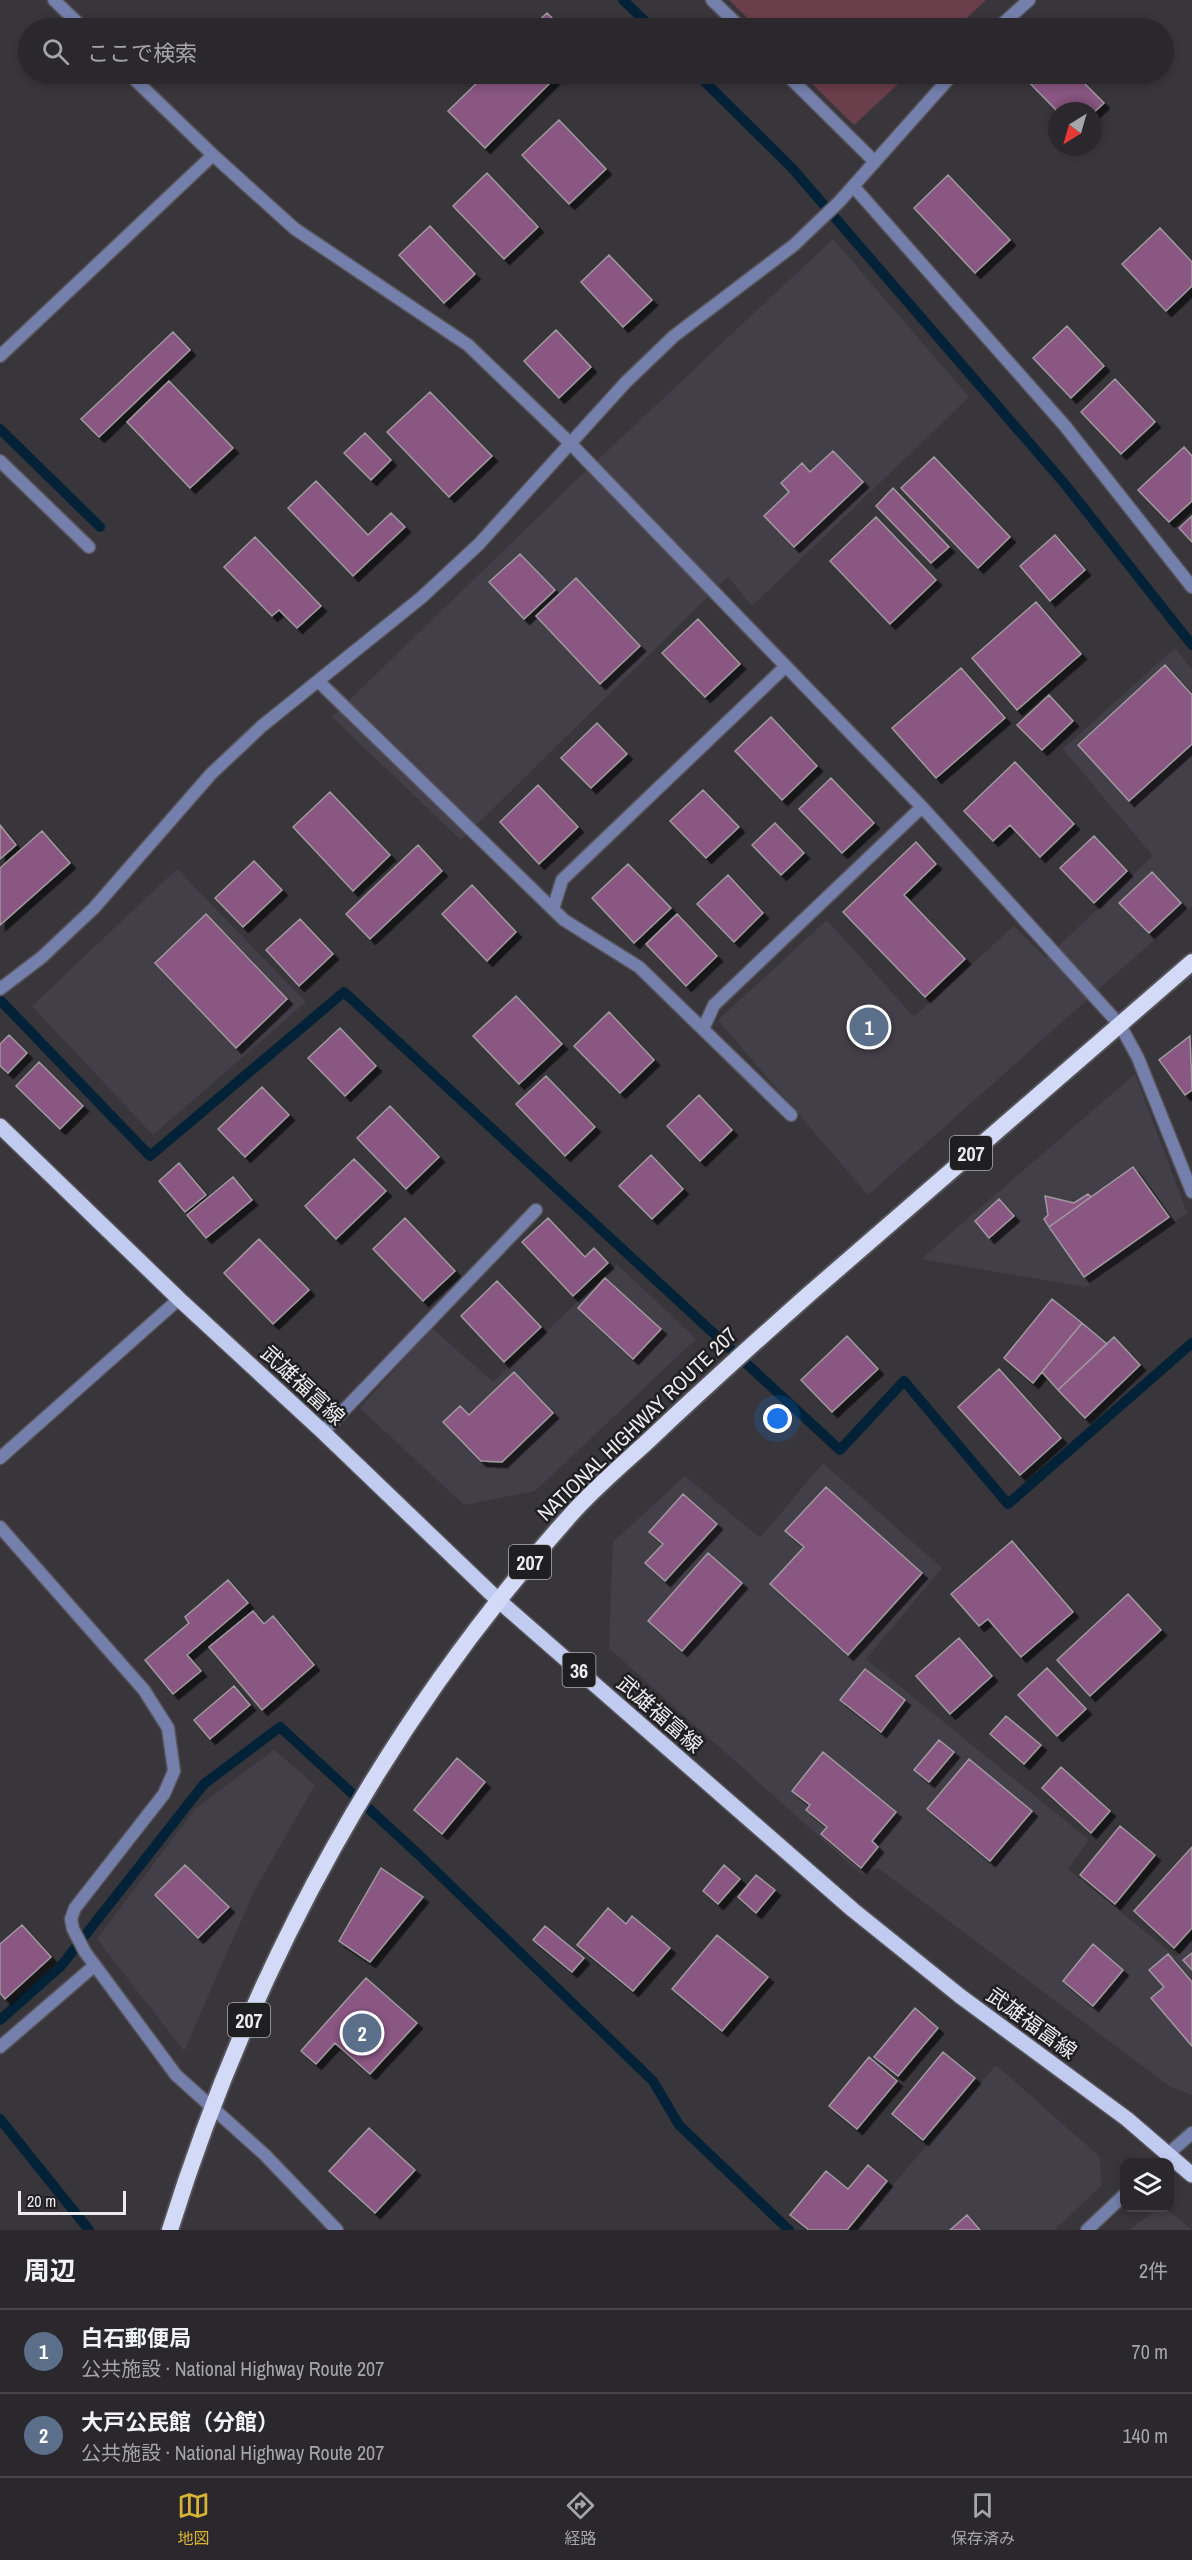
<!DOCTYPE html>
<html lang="ja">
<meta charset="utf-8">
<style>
:root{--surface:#2a282c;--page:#323034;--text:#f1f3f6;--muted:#a5a6a9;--line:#464448;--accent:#d9b334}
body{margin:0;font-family:"Archivo Narrow","Noto Sans JP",sans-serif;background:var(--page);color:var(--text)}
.controls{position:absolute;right:18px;bottom:18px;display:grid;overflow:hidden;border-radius:12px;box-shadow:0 3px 9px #0003}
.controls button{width:54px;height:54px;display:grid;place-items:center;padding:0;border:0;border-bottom:2px solid var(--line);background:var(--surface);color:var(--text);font:30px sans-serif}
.compass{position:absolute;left:1048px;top:102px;width:54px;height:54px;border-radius:50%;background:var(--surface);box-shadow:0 3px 9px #0003;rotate:217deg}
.scale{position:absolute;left:18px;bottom:15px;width:108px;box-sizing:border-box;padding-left:6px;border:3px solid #ebeaed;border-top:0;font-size:16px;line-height:21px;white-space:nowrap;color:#ebeaed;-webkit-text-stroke:4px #1f1e20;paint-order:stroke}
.you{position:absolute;left:778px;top:1419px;width:21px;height:21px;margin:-15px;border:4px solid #fff;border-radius:50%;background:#1a73e8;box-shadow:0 0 0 9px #1a73e833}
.badge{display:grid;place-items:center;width:39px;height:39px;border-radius:50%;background:var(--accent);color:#fff;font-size:20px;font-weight:700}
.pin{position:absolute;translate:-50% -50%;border:3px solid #fff;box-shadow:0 2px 6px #0006}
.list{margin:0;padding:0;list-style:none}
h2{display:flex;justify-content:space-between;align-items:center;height:78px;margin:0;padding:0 24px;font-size:26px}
h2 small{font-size:20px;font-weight:400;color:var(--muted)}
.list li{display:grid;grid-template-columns:39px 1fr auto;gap:18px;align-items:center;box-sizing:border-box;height:84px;padding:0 24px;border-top:2px solid var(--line)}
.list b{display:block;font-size:22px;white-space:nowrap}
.list p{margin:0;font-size:20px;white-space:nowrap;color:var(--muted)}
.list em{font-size:20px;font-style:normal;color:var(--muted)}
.icon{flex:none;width:33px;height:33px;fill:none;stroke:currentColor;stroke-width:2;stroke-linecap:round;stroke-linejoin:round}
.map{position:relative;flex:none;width:1192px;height:2230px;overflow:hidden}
.search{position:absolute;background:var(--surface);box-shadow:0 3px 9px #0003;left:18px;right:18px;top:18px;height:66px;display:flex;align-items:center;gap:15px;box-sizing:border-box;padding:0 21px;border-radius:33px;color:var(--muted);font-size:22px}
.sheet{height:246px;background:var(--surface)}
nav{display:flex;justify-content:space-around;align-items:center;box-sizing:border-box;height:84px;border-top:2px solid var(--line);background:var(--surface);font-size:16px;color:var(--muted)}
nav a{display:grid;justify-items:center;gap:3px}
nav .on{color:var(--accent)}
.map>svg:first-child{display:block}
.built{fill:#433f49}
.park{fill:#6b3e4b}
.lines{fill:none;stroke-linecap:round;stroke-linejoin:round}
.stream{stroke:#032238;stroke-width:10}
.building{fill:#8a5682;stroke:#9f9a9e;stroke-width:1.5;filter:url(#shadow)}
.minor-casing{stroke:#555357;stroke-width:15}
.tertiary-casing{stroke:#555357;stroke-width:15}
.primary-casing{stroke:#555357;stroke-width:18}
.trunk-casing{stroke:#555357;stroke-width:20}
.minor{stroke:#747fab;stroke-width:12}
.tertiary{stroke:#747fab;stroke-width:12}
.primary{stroke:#c1cbef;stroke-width:15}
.trunk{stroke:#d2daf7;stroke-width:16}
.labels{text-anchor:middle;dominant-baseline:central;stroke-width:5;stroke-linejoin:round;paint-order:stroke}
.shield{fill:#1f1e20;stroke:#aeadb0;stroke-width:1.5}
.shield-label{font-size:20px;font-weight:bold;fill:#ebeaed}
.street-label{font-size:21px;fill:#ebeaed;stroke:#1f1e20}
</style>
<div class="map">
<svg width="1192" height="2230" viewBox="0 0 1192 2230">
<defs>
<filter id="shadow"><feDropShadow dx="5.5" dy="5.5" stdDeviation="0" flood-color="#0009"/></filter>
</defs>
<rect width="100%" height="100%" fill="#38363b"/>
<path class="built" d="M833 239 969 397 752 606 728 577 461 840 332 717 570 486Z
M1175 648 1192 670V906L868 1195 718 1020 827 920 914 1017 1014 926 1046 958 1153 856 1063 749Z
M177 869 306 1002 153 1135 32 1006Z
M1135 1074 1187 1213 1086 1287 921 1259Z
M617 1264 696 1339 535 1491 464 1505 360 1408 432 1328 493 1382Z
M823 1463 942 1568 866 1659 1089 1840 1068 1869 1176 1957 1192 1939V2095L1169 2086 878 1868 862 1875 609 1648 613 1542 685 1476 760 1538Z
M274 1750 315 1785 254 1891 184 2051 97 1939 195 1809Z
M996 2065 1100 2157 1101 2186 1054 2230H854Z
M1159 2208H1165L1192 2230H1129Z"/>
<path class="park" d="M729 0H986L956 28H758Z
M802 74H909L854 125Z"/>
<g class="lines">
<path class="stream" d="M623 0 652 28
M697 74 792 168 1064 483 1192 645
M0 429 100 527
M0 1000 150 1156 344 992 840 1450 904 1381 1008 1504 1192 1343
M0 2020 61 1966 204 1784 280 1727 418 1854 653 2081 679 2125 789 2230
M0 2119 89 2230"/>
</g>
<path class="building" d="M547 13 562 28H531Z
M486 74H559L485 148 448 111Z
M1021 74H1075L1104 103 1093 113V111H1057Z
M559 120 606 169 569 204 522 155Z
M487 173 538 227 504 259 453 206Z
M948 175 1010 240 975 273 914 208Z
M430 226 475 274 444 303 399 255Z
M1160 228 1192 262V286L1166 311 1122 264Z
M609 255 652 300 623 327 581 282Z
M1067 326 1104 366 1071 398 1033 358Z
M556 330 591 367 559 398 524 361Z
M173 332 190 350 99 437 81 419Z
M1115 379 1155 422 1121 454 1081 412Z
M169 381 233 448 190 488 127 422Z
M430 392 492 456 449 497 387 432Z
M365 433 391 460 371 480 344 453Z
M1184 447 1192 456V501L1169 522 1138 490Z
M833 451 863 482 794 547 764 516 789 492 781 483 802 463 810 472Z
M934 457 1010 537 978 568 901 488Z
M316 481 368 535 391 513 405 527 353 576 288 508Z
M893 488 949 547 931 563 876 506Z
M1192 516V542L1179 528Z
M876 517 936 580 890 624 830 561Z
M1055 535 1085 570 1050 601 1020 566Z
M255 537 321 606 297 628 279 610 272 616 224 567Z
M520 554 555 590 524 619 489 582Z
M576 578 640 646 600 684 536 616Z
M1036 602 1081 654 1017 710 972 658Z
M698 619 740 664 705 697 662 653Z
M1165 665 1192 695V744L1129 801 1078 745Z
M961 668 1005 718 936 778 892 728Z
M1049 695 1073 721 1042 750 1017 725Z
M771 717 817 766 782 800 735 751Z
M597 723 627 754 591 788 561 758Z
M1015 762 1074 824 1040 857 1010 825 993 841 964 811Z
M831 778 874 823 842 853 799 809Z
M538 785 578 827 539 864 500 822Z
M703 790 739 827 706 858 670 821Z
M330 792 390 855 353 891 293 827Z
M775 823 804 853 781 875 752 845Z
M0 825 16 845 0 859Z
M42 831 70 863 0 925V868Z
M1094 836 1127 871 1094 903 1060 868Z
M916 842 936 864 904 895 965 959 925 997 843 912Z
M418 845 442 871 370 939 346 914Z
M254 861 282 890 243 927 215 898Z
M628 864 671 908 634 943 592 898Z
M1152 872 1181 903 1149 933 1119 903Z
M728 875 763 913 734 942 697 904Z
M472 885 516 932 487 961 442 914Z
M206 914 287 999 236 1048 155 963Z
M677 914 717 956 686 986 646 944Z
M300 919 333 954 299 986 266 950Z
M516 996 562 1044 519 1084 473 1036Z
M609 1012 654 1060 620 1093 574 1046Z
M340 1028 376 1066 345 1096 308 1058Z
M9 1035 27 1053 8 1073 0 1066V1044Z
M1190 1036 1192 1090 1185 1095 1159 1060Z
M39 1062 83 1106 60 1129 16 1086Z
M546 1076 595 1127 565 1156 516 1104Z
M262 1087 289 1115 245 1157 218 1129Z
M699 1095 732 1130 700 1161 667 1126Z
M390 1106 439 1157 406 1189 357 1138Z
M651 1155 683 1189 652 1219 619 1186Z
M354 1159 386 1191 336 1239 305 1206Z
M179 1163 206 1195 185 1212 159 1181Z
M1133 1167 1169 1217 1084 1277 1049 1227Z
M233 1177 252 1200 206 1238 187 1215Z
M1088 1194 1091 1197 1049 1227 1044 1219 1048 1215 1045 1196 1074 1203Z
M999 1199 1014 1216 989 1238 975 1221Z
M405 1218 455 1271 423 1301 373 1249Z
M548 1218 585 1257 594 1248 608 1263 573 1296 522 1242Z
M259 1239 309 1290 273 1324 224 1273Z
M605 1278 661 1329 633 1359 578 1308Z
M497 1281 541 1327 504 1362 461 1316Z
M1052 1299 1082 1323 1033 1383 1004 1358Z
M1082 1323 1107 1344 1058 1390 1042 1372Z
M847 1336 878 1369 832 1412 801 1380Z
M1114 1337 1140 1365 1085 1418 1058 1390Z
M999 1369 1061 1438 1020 1475 958 1407Z
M514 1372 553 1413 502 1462 481 1461 443 1422 460 1406 469 1415Z
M826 1487 922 1573 848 1655 770 1584 804 1547 785 1531Z
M683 1494 717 1524 665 1581 645 1563 663 1544 649 1532Z
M1012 1541 1073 1612 1021 1657 988 1619 979 1626 951 1594Z
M708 1553 742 1583 682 1651 648 1621Z
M228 1580 248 1603 187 1655 201 1671 173 1694 145 1660 189 1623 185 1617Z
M1128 1594 1161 1630 1090 1696 1057 1660Z
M253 1611 264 1624 273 1616 314 1665 262 1710 209 1647Z
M959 1638 992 1676 950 1714 916 1676Z
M1047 1668 1086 1709 1057 1736 1018 1695Z
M865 1669 905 1700 881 1732 840 1700Z
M234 1686 250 1705 210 1739 194 1720Z
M1006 1716 1041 1745 1024 1764 990 1734Z
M939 1740 954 1752 929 1782 914 1770Z
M823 1752 896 1812 872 1841 878 1847 861 1868 821 1834 827 1827 806 1810 810 1805 792 1791Z
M457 1758 485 1782 442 1834 414 1810Z
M969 1759 1032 1811 990 1861 927 1809Z
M1061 1767 1110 1811 1091 1833 1042 1788Z
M1120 1826 1155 1855 1115 1904 1080 1875Z
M1192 1847V1928L1174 1948 1134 1911Z
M185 1865 229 1907 198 1938 155 1895Z
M724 1865 740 1879 718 1904 703 1891Z
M381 1868 423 1897 370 1962 339 1941Z
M756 1875 775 1890 756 1913 738 1897Z
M608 1908 626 1924 632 1916 670 1948 633 1991 577 1945Z
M22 1925 51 1957 5 1999 0 1993V1944Z
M545 1926 584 1958 572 1972 533 1940Z
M717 1935 768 1977 722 2031 672 1989Z
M1093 1944 1123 1970 1093 2006 1063 1981Z
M1192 1953V1970L1183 1960Z
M1168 1954 1192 1982V2046L1151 1998 1164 1987 1149 1970Z
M366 1978 417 2023 370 2074 335 2043 316 2064 301 2051Z
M915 2008 938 2028 898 2076 874 2057Z
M943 2052 975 2078 923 2140 892 2114Z
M869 2057 897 2081 857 2129 829 2106Z
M369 2128 415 2170 375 2213 329 2171Z
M868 2165 887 2181 847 2230H809L790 2215 826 2171 848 2189Z
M967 2215 980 2230H950Z"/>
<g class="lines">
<defs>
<path id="minor" d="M54 0 83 28
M712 0 741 28
M998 28 1029 0
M129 74 213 155 295 229 468 345 570 443 922 807 1120 1025 1138 1058 1192 1192
M786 74 875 162
M853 186 1065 426 1192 587
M0 356 213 155
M0 461 89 547
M318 681 564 920 639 967 791 1115
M553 909 562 880 786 666
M0 989 42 957 94 908 211 774 262 726 422 597 479 544 626 382 674 336 794 245 839 202 953 74
M703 1029 714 1005 922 807
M323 1432 536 1210
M0 1458 179 1299
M0 1527 144 1690 168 1728 174 1771 164 1794 75 1908 71 1919 73 1929 85 1952 176 2075 265 2155 337 2230
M0 2047 94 1966
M1087 2230 1124 2195"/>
<path id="tertiary" d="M1168 2154 1192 2133"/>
<path id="primary" d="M0 1126 179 1299 323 1432 498 1600 853 1910 960 1996 1127 2119 1192 2175"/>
<path id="trunk" d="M170 2230C253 1964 388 1717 575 1510 598 1485 624 1463 648 1441 701 1391 754 1343 808 1295 936 1184 1064 1073 1192 962"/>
</defs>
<use href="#minor" class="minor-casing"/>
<use href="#tertiary" class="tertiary-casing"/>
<use href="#primary" class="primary-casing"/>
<use href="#trunk" class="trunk-casing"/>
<use href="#minor" class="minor"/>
<use href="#tertiary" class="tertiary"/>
<use href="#primary" class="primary"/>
<use href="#trunk" class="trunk"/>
</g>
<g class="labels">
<g class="shield">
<rect x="950" y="1136" width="42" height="34" rx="4.5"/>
<rect x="509" y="1545" width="42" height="34" rx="4.5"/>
<rect x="562.5" y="1653" width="33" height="34" rx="4.5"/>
<rect x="228" y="2003" width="42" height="34" rx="4.5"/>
</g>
<g class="shield-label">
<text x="971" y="1153">207</text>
<text x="530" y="1562">207</text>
<text x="579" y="1670">36</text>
<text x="249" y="2020">207</text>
</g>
<g class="street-label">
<text transform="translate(303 1385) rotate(43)">武雄福富線</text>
<text transform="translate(637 1424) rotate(-44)">NATIONAL HIGHWAY ROUTE 207</text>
<text transform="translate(660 1714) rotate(41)">武雄福富線</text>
<text transform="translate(1032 2023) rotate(36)">武雄福富線</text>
</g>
</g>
</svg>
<div class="controls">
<button><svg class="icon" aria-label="layers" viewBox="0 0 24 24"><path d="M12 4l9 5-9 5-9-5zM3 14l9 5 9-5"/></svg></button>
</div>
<svg class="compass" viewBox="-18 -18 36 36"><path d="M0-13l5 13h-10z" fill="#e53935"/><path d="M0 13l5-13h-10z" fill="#a5a6a9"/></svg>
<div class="scale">20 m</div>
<div class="you"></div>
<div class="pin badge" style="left:869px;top:1027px;background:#5c6f8a">1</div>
<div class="pin badge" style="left:362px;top:2033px;background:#5c6f8a">2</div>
<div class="search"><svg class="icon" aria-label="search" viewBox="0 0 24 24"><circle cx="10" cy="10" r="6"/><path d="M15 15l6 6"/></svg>ここで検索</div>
</div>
<section class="sheet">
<h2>周辺<small>2件</small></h2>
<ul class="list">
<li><span class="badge" style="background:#5c6f8a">1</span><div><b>白石郵便局</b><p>公共施設 · National Highway Route 207</p></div><em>70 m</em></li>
<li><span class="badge" style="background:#5c6f8a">2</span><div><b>大戸公民館（分館）</b><p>公共施設 · National Highway Route 207</p></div><em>140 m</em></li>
</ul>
</section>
<nav>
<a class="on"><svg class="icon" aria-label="map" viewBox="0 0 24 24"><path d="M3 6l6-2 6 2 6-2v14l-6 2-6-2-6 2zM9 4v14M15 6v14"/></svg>地図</a>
<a><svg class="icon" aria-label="directions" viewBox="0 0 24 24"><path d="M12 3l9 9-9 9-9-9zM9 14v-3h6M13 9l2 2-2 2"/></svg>経路</a>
<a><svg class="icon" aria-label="saved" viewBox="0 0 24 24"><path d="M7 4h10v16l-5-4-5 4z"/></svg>保存済み</a>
</nav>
